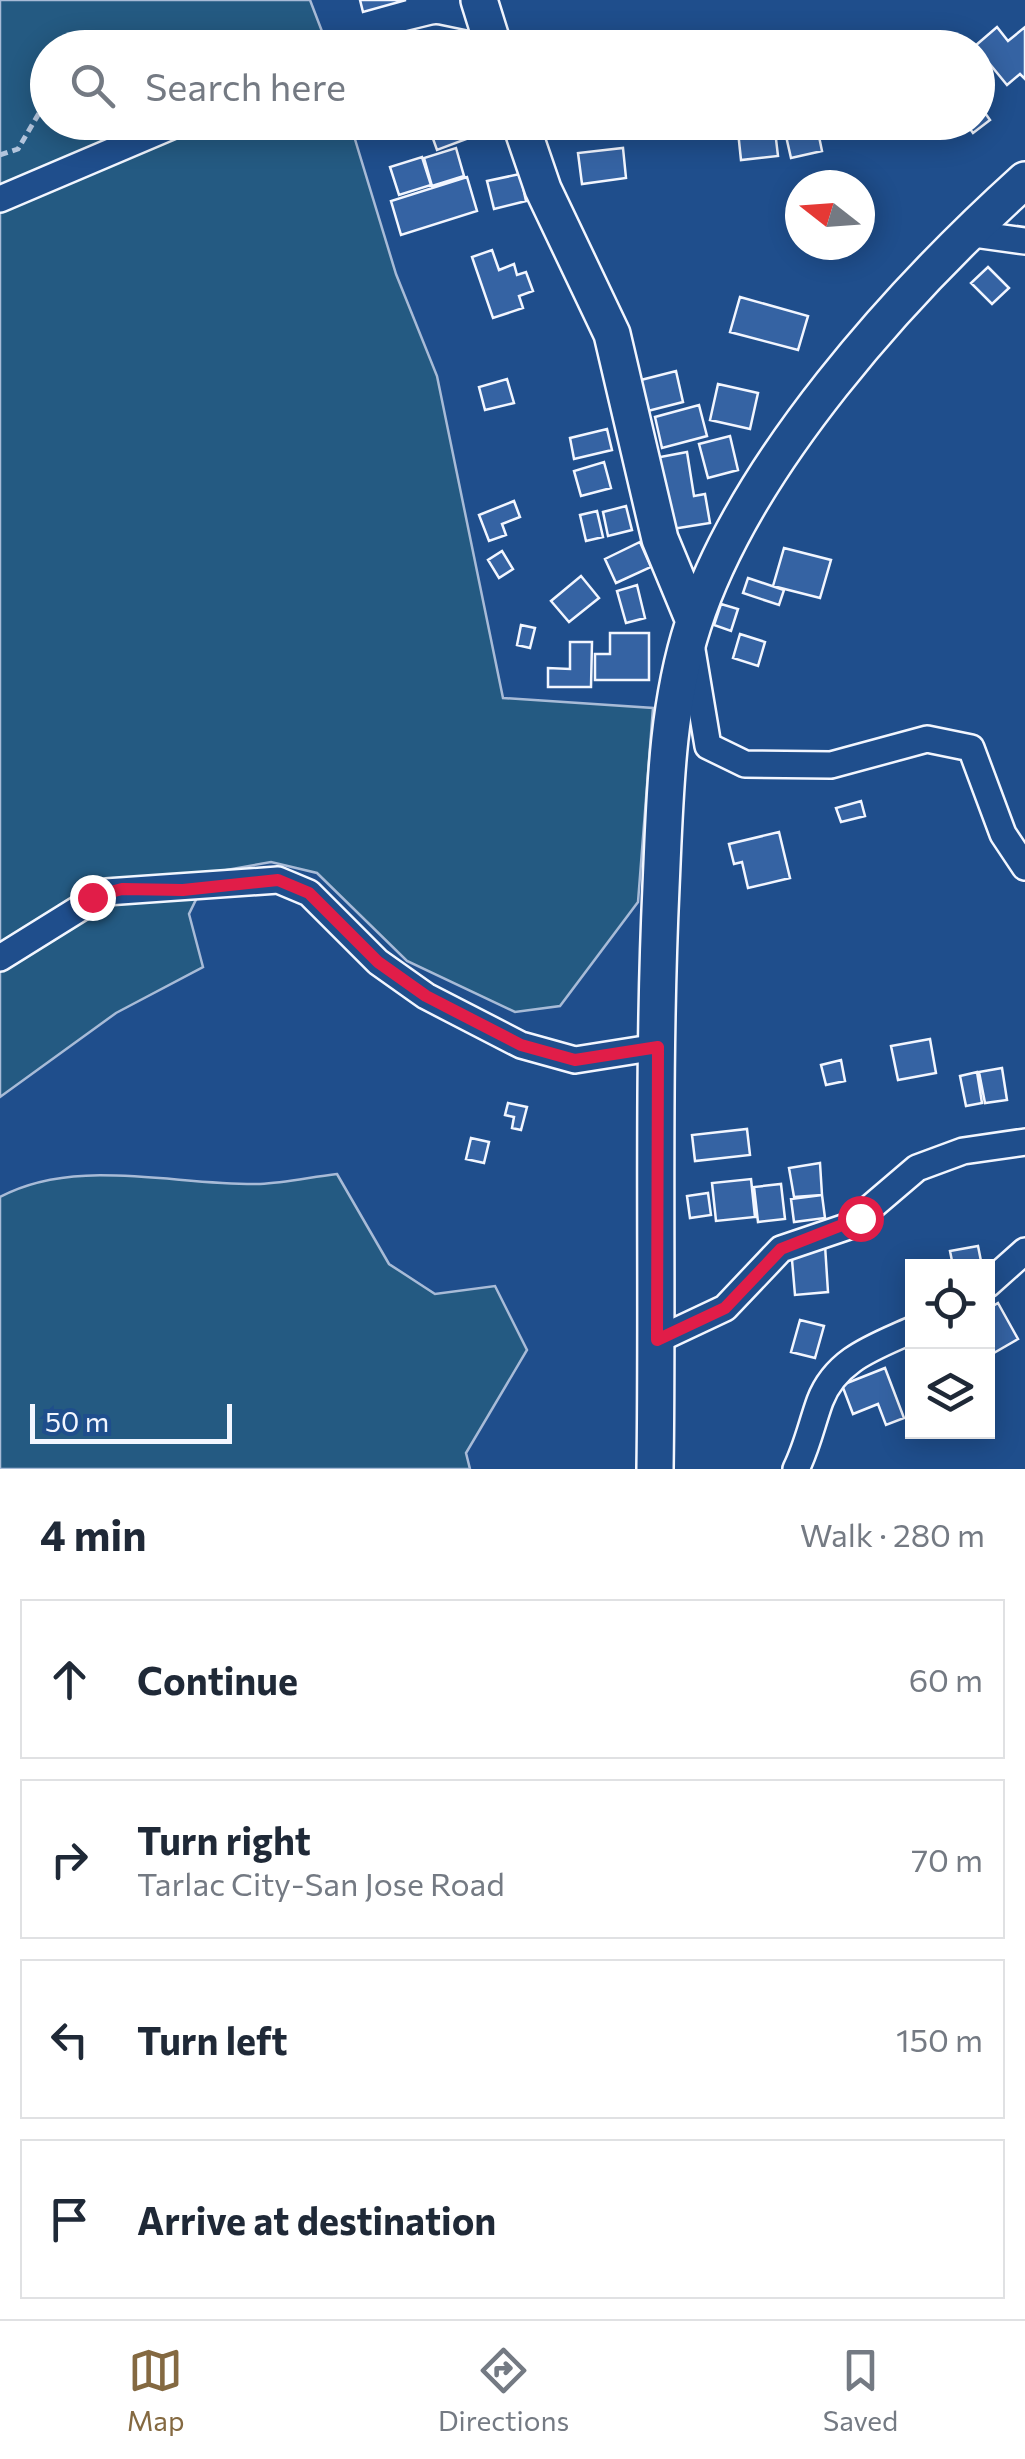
<!DOCTYPE html>
<meta charset="utf-8">
<style>
:root{--surface:#fff;--page:#f6f6f7;--text:#1f2937;--muted:#747a83;--line:#e0e1e3;--accent:#846941}
body{margin:0;font-family:Commissioner,sans-serif;background:var(--page);color:var(--text)}
.controls{position:absolute;right:30px;bottom:30px;display:grid;overflow:hidden;border-radius:0px;box-shadow:0 5px 25px #0003}
.controls button{width:90px;height:90px;display:grid;place-items:center;padding:0;border:0;border-bottom:2px solid var(--line);background:var(--surface);color:var(--text);font:50px sans-serif}
.compass{position:absolute;left:785px;top:170px;width:90px;height:90px;border-radius:50%;background:var(--surface);box-shadow:0 5px 25px #0003;rotate:287deg}
.scale{position:absolute;left:30px;bottom:25px;width:202px;box-sizing:border-box;padding-left:10px;border:5px solid #f2f6ff;border-top:0;font-size:28px;line-height:35px;white-space:nowrap;color:#f2f6ff;-webkit-text-stroke:8px #1f4e8c;paint-order:stroke}
.stop{position:absolute;width:30px;height:30px;margin:-22px;border:8px solid #e11d48;border-radius:50%;background:#fff}
.stop.end{background:#e11d48;border-color:#fff;box-shadow:0 2px 10px #0008}
.list{margin:0;padding:0;list-style:none}
h2{display:flex;justify-content:space-between;align-items:center;height:130px;margin:0;padding:0 40px;font-size:42px}
h2 small{font-size:32px;font-weight:400;color:var(--muted)}
.list li{display:grid;grid-template-columns:65px 1fr auto;gap:30px;align-items:center;box-sizing:border-box;height:160px;margin:0 20px 20px;padding:0 20px;border:2px solid var(--line);border-radius:0px}
.list b{display:block;font-size:38px;white-space:nowrap}
.list p{margin:0;font-size:32px;white-space:nowrap;color:var(--muted)}
.list em{font-size:32px;font-style:normal;color:var(--muted)}
.icon{flex:none;width:55px;height:55px;fill:none;stroke:currentColor;stroke-width:2;stroke-linecap:round;stroke-linejoin:round}
.map{position:relative;flex:none;width:1025px;height:1469px;overflow:hidden}
.search{position:absolute;background:var(--surface);box-shadow:0 5px 25px #0003;left:30px;right:30px;top:30px;height:110px;display:flex;align-items:center;gap:25px;box-sizing:border-box;padding:0 35px;border-radius:55px;color:var(--muted);font-size:38px}
.sheet{height:850px;background:var(--surface)}
nav{display:flex;justify-content:space-around;align-items:center;box-sizing:border-box;height:140px;border-top:2px solid var(--line);background:var(--surface);font-size:28px;color:var(--muted)}
nav a{display:grid;justify-items:center;gap:5px}
nav .on{color:var(--accent)}
.map>svg:first-child{display:block}
.green{fill:#245a82;stroke:#a8bbd7;stroke-width:2.5}
.building{fill:#3563a3;stroke:#f2f6ff;stroke-width:2.5}
.lines{fill:none;stroke-linecap:round;stroke-linejoin:round}
.street-casing{stroke:#f2f6ff;stroke-width:30}
.secondary-casing{stroke:#f2f6ff;stroke-width:40}
.path{stroke:#b3c4dc;stroke-width:5;stroke-dasharray:8 5;stroke-linecap:butt}
.street{stroke:#1f4e8c;stroke-width:25}
.secondary{stroke:#1f4e8c;stroke-width:35}
.route{stroke:#e11d48;stroke-width:12}
</style>
<div class="map">
<svg width="1025" height="1469" viewBox="0 0 1025 1469">
<rect width="100%" height="100%" fill="#1f4e8c"/>
<path class="green" d="M0 0H310L328 47 48 48V122L350 123 396 274 437 376 503 698 653 708 638 902 560 1006 515 1012 407 961 317 873 271 862 209 873 189 914 203 967 116 1013 0 1097Z
M337 1174 389 1264 435 1294 495 1286 527 1350 466 1453 470 1469H0V1197C76 1156 176 1186 260 1184 285 1183 311 1177 337 1174Z"/>
<path class="building" d="M360 0H406L363 12Z
M997 27 1008 41 1025 27V79L1020 74 1007 85 975 46Z
M609 36 611 48H558Z
M978 103 990 120 973 133 965 122H978Z
M427 122H472L477 135 437 150Z
M737 122H774L778 156 741 160Z
M816 122 822 151 791 158 783 123Z
M456 148 464 176 432 186 424 158Z
M623 148 626 178 582 184 578 153Z
M422 157 431 185 399 195 390 167Z
M520 174 526 201 494 209 487 181Z
M467 177 477 211 401 235 391 201Z
M492 250 499 270 514 264 517 275 526 272 533 291 519 296 523 308 493 318 472 257Z
M988 267 1009 288 992 304 971 283Z
M740 297 808 316 798 350 730 332Z
M676 371 683 402 644 412 637 381Z
M507 379 514 403 485 410 479 387Z
M718 384 758 393 750 429 710 420Z
M699 405 707 436 662 448 655 417Z
M607 429 612 450 574 459 570 438Z
M730 436 738 470 708 478 699 444Z
M687 452 694 496 705 494 710 523 666 530 655 458Z
M604 462 611 488 581 496 574 471Z
M514 501 520 517 502 524 506 535 489 541 479 515Z
M626 506 632 530 608 536 603 512Z
M597 511 603 537 586 541 580 515Z
M640 542 651 567 616 583 605 559Z
M784 548 831 560 820 598 773 586Z
M502 551 513 569 499 578 488 560Z
M581 576 599 598 569 622 551 601Z
M748 578 784 590 779 605 743 593Z
M637 585 645 618 626 623 617 591Z
M721 604 738 609 731 631 714 625Z
M521 625 535 628 530 648 517 645Z
M610 633H649V680H595V654H610Z
M740 634 765 642 758 666 733 658Z
M570 642H592L591 687H548V668L570 669Z
M861 801 865 816 841 822 836 808Z
M779 832 790 878 748 888 742 862 734 864 729 844Z
M930 1039 936 1073 898 1080 891 1046Z
M841 1060 845 1081 826 1085 821 1065Z
M1002 1068 1007 1100 985 1103 979 1072Z
M977 1072 982 1103 966 1106 960 1076Z
M508 1103 527 1107 521 1130 512 1128 514 1117 505 1115Z
M747 1129 750 1155 695 1161 692 1135Z
M471 1138 489 1142 484 1163 466 1159Z
M820 1163 822 1195 794 1197 789 1168Z
M751 1179 755 1217 716 1221 712 1183Z
M781 1184 785 1219 758 1222 754 1187Z
M708 1193 711 1215 690 1218 687 1196Z
M822 1195 825 1218 794 1222 791 1199Z
M825 1245 828 1292 795 1295 791 1248Z
M978 1246 982 1266H953L950 1251Z
M998 1303 1018 1339 992 1354 988 1346V1309Z
M800 1320 824 1326 815 1358 791 1352Z
M885 1368 904 1418 886 1425 878 1404 853 1414 842 1385Z"/>
<g class="lines">
<defs>
<path id="street" d="M395 48 436 38 484 48
M0 199 181 122
M967 233 1025 241
M692 650 708 746 745 764 831 765 927 739 971 748 1003 834 1025 867
M0 958 106 892 278 880 309 893 378 962 426 996 521 1045 575 1060 657 1047
M988 1284 1025 1251
M657 1340 725 1308 781 1249 849 1226 917 1168 963 1151 1025 1142
M796 1469C807 1447 812 1423 820 1401 836 1359 875 1347 912 1330"/>
<path id="secondary" d="M479 0 494 48
M520 122 543 189 612 334 660 539 694 621
M655 1469C658 1275 652 1081 661 887 665 800 666 708 693 625 745 464 901 292 1025 180"/>
</defs>
<use href="#street" class="street-casing"/>
<use href="#secondary" class="secondary-casing"/>
<path class="path" d="M0 155 18 149 48 98"/>
<use href="#street" class="street"/>
<use href="#secondary" class="secondary"/>
</g>
<g class="lines">
<path class="route" d="M92 897 122 889 183 890 278 880 309 893 378 962 426 996 521 1045 575 1060 658 1047 657 1340 725 1308 781 1249 860 1218"/>
</g>
</svg>
<div class="controls">
<button><svg class="icon" aria-label="locate" viewBox="0 0 24 24"><circle cx="12" cy="12" r="6"/><path d="M12 2v4M12 18v4M2 12h4M18 12h4"/></svg></button>
<button><svg class="icon" aria-label="layers" viewBox="0 0 24 24"><path d="M12 4l9 5-9 5-9-5zM3 14l9 5 9-5"/></svg></button>
</div>
<svg class="compass" viewBox="-18 -18 36 36"><path d="M0-13l5 13h-10z" fill="#e53935"/><path d="M0 13l5-13h-10z" fill="#747a83"/></svg>
<div class="scale">50 m</div>
<div class="stop" style="left:860px;top:1218px"></div>
<div class="stop end" style="left:92px;top:897px"></div>
<div class="search"><svg class="icon" aria-label="search" viewBox="0 0 24 24"><circle cx="10" cy="10" r="6"/><path d="M15 15l6 6"/></svg>Search here</div>
</div>
<section class="sheet">
<h2>4 min<small>Walk · 280 m</small></h2>
<ul class="list">
<li><svg class="icon" aria-label="ahead" viewBox="0 0 24 24"><path d="M12 20V5M6 11l6-6 6 6"/></svg><div><b>Continue</b></div><em>60 m</em></li>
<li><svg class="icon" aria-label="right" viewBox="0 0 24 24"><path d="M7 20v-9h11M14 6l5 5-5 5"/></svg><div><b>Turn right</b><p>Tarlac City-San Jose Road</p></div><em>70 m</em></li>
<li><svg class="icon" aria-label="left" viewBox="0 0 24 24"><path d="M17 20v-9H6M10 6l-5 5 5 5"/></svg><div><b>Turn left</b></div><em>150 m</em></li>
<li><svg class="icon" aria-label="arrive" viewBox="0 0 24 24"><path d="M6 21V4h12l-3 4 3 4H6"/></svg><div><b>Arrive at destination</b></div></li>
</ul>
</section>
<nav>
<a class="on"><svg class="icon" aria-label="map" viewBox="0 0 24 24"><path d="M3 6l6-2 6 2 6-2v14l-6 2-6-2-6 2zM9 4v14M15 6v14"/></svg>Map</a>
<a><svg class="icon" aria-label="directions" viewBox="0 0 24 24"><path d="M12 3l9 9-9 9-9-9zM9 14v-3h6M13 9l2 2-2 2"/></svg>Directions</a>
<a><svg class="icon" aria-label="saved" viewBox="0 0 24 24"><path d="M7 4h10v16l-5-4-5 4z"/></svg>Saved</a>
</nav>
